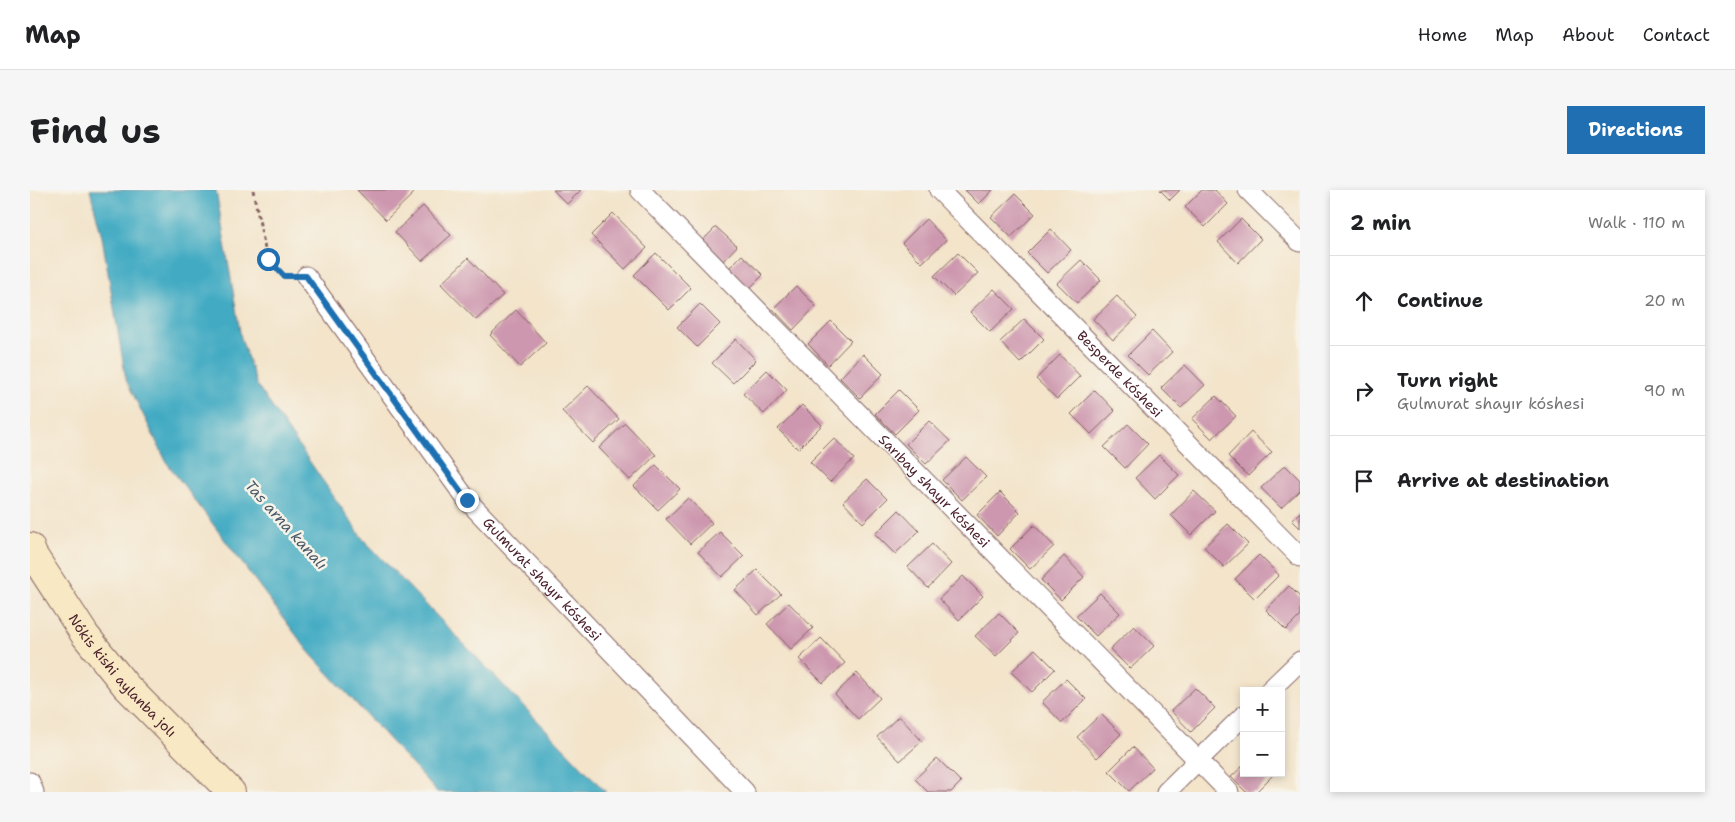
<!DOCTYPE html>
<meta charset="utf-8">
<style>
:root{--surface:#fff;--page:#f6f6f6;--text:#202124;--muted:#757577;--line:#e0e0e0;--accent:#1f6fb2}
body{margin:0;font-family:"Shantell Sans",sans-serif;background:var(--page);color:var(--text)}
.controls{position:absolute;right:15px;bottom:15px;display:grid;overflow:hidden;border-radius:0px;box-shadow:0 2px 8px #0003}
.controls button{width:45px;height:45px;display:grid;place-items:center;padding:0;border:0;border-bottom:1px solid var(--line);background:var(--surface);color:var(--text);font:25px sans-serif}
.stop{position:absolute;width:15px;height:15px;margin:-11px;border:4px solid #1f6fb2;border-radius:50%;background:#fff}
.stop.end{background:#1f6fb2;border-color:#fff;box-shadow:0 1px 5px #0008}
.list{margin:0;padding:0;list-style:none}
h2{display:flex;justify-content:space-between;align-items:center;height:65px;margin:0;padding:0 20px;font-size:21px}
h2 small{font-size:16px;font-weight:400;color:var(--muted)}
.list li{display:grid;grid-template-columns:32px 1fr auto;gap:15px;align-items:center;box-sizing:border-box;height:90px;padding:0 20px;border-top:1px solid var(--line)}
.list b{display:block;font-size:19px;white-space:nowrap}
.list p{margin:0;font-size:16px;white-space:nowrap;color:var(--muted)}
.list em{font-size:16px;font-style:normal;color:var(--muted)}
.icon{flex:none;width:28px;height:28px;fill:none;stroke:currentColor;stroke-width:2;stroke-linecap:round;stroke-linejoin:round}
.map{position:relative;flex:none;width:1270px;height:602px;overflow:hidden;border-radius:0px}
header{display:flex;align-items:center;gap:30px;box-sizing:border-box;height:70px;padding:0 25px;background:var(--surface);border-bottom:1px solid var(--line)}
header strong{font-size:24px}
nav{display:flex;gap:28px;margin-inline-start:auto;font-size:18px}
.intro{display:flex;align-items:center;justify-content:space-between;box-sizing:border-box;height:120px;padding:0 30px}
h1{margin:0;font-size:35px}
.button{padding:12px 22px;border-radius:0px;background:var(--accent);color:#fff;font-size:18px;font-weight:700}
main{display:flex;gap:30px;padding:0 30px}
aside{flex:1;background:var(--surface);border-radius:0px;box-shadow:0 2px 8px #0003}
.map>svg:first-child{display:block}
.water{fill:#43abc3;stroke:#466577}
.building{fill:#cd98af}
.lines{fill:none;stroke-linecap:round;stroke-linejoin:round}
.street-casing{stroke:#856463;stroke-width:21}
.secondary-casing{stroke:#856463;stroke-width:30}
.path{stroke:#856463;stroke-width:3;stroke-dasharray:4 4;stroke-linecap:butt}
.street{stroke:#fff;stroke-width:19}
.secondary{stroke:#f8e8c3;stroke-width:28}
.route{stroke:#1f6fb2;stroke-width:6}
.labels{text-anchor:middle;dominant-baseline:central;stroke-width:5;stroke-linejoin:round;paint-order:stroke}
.street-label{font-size:14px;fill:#4a1f2b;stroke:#f7f3e8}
.water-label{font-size:15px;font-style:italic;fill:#475768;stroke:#f7f3e8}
</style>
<header>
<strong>Map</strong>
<nav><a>Home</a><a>Map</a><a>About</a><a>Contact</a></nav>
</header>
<div class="intro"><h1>Find us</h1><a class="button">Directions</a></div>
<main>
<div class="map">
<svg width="1270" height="602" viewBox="0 0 1270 602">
<rect width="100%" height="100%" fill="#f7f3e8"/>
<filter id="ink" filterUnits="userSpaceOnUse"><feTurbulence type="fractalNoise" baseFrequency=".02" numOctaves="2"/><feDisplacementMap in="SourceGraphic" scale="10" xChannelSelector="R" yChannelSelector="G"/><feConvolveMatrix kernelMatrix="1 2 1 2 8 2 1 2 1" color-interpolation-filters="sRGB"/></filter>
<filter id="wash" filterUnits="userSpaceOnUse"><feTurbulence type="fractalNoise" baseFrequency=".0096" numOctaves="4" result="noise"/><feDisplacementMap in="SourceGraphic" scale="20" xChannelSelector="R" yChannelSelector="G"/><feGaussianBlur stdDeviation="1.12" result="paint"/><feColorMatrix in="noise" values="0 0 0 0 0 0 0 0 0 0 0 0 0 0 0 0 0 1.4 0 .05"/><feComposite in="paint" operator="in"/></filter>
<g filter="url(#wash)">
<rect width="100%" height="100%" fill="#f3e4ca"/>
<path class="water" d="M60 0H186L211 148 227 195 333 349 576 602H407L278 461 137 273 96 190 72 47Z"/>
<g id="blocks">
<path class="building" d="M327 0H381L384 3 356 30Z
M523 0H551L537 14Z
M935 0H963L949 14Z
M1130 0H1150L1140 10Z
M1172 0H1185L1198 14 1175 37 1155 17Z
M985 4 1005 24 981 47 961 27Z
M393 16 421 45 392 71 365 42Z
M583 23 617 58 595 79 561 45Z
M896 29 916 50 892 73 872 53Z
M1211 29 1231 49 1208 73 1188 52Z
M686 37 707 56 693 71 672 51Z
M1021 39 1041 60 1017 83 997 63Z
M626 63 661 98 639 120 604 85Z
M928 63 948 83 924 106 904 86Z
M712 65 733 85 719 99 698 79Z
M438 68 473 105 446 130 411 94Z
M1051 70 1071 90 1047 113 1027 93Z
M766 96 786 116 763 140 743 119Z
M964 99 984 119 960 142 940 122Z
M1087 106 1107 127 1083 150 1063 129Z
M670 114 690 134 667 157 647 137Z
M486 120 516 153 490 177 460 145Z
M994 129 1014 149 990 173 970 152Z
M801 131 821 151 798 175 778 154Z
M1122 141 1142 162 1118 185 1098 165Z
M706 149 726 170 703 193 682 173Z
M833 164 853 184 830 208 810 188Z
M1030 165 1050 186 1027 209 1006 189Z
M1155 175 1175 195 1151 218 1131 198Z
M737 180 757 200 734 224 713 204Z
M558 196 589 229 563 253 532 221Z
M869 200 889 220 865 244 845 224Z
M1065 200 1085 221 1061 244 1041 224Z
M1186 206 1206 226 1182 249 1162 229Z
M772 215 792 235 768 259 748 239Z
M899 231 920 251 896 274 876 254Z
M595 233 626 265 600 290 569 258Z
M1098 234 1118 254 1095 278 1074 257Z
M1221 242 1242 262 1218 286 1198 266Z
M804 248 824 269 800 292 780 272Z
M1129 265 1149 285 1125 309 1105 288Z
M936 267 956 287 932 310 912 290Z
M626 275 650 299 628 320 604 296Z
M1255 275 1270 290V300L1251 318 1231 298Z
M837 289 857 309 833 333 813 312Z
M1164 301 1185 321 1161 345 1141 325Z
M970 302 990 322 967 346 947 325Z
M658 308 682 333 660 354 636 329Z
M869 320 889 341 865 364 845 344Z
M1270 322V338L1262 330Z
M1198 334 1218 354 1194 377 1174 357Z
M1004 335 1024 356 1000 379 980 359Z
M690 342 714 366 692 387 668 362Z
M902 354 921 374 898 398 878 377Z
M1229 365 1249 385 1225 409 1205 389Z
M1034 366 1054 387 1031 410 1011 390Z
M727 380 751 404 728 425 705 400Z
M933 386 953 406 929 430 909 409Z
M1259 396 1270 407V426L1256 440 1236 420Z
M1070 403 1090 423 1066 446 1046 426Z
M759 413 783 438 761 459 737 434Z
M969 423 989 443 966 466 945 446Z
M1104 436 1124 456 1100 479 1080 459Z
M791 448 815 473 793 493 769 469Z
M1005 459 1025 479 1002 502 981 482Z
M827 483 850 508 828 529 805 504Z
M1036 489 1056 509 1032 533 1012 512Z
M1165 498 1185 518 1161 542 1141 521Z
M1071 524 1091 544 1067 568 1047 547Z
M869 526 892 551 870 571 847 547Z
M1103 557 1123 578 1099 601 1079 581Z
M907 568 931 592 921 602H898L885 589Z
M1214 575V583H1245L1226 602H1216L1201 587Z"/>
</g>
</g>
<g filter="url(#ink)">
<use href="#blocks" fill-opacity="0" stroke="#856463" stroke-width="1"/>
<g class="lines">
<defs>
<g id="street">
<path id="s1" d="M610 0 1199 602"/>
<path id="s2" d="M909 0 1270 367"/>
<path d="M1218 0 1270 52"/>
<path id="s3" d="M276 86 437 310 715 602"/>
<path d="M1239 501 1270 471"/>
<path d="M0 592 4 602"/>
<path d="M1136 602 1214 525"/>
</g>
<g id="secondary">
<path id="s4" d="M0 357 3 365 55 445 96 496 201 602"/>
</g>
</defs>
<use href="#street" class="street-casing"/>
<use href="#secondary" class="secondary-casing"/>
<path class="path" d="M223 0 237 69 254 86H259"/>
<use href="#street" class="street"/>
<use href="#secondary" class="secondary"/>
</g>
</g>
<g class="lines" filter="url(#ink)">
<path class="route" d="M238 69 254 86H276L437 310"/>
</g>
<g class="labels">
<g class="street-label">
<text stroke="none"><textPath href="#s2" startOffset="258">Besperde kóshesi</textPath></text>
<text stroke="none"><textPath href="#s1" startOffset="421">Sarıbay shayır kóshesi</textPath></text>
<text stroke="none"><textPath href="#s3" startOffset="385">Gulmurat shayır kóshesi</textPath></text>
<text stroke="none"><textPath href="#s4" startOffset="159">Nókis kishi aylanba jolı</textPath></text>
</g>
<g class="water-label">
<text transform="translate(256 335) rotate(48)">Tas arna kanalı</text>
</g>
</g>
</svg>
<div class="controls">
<button>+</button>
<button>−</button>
</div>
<div class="stop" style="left:238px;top:69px"></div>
<div class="stop end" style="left:437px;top:310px"></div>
</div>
<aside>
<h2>2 min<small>Walk · 110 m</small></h2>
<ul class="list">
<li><svg class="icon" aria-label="ahead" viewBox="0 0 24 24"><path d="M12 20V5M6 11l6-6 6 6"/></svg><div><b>Continue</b></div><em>20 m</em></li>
<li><svg class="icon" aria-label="right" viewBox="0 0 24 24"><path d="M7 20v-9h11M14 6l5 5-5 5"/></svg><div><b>Turn right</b><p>Gulmurat shayır kóshesi</p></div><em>90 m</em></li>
<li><svg class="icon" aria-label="arrive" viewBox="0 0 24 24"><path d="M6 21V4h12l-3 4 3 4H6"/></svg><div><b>Arrive at destination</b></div></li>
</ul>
</aside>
</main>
